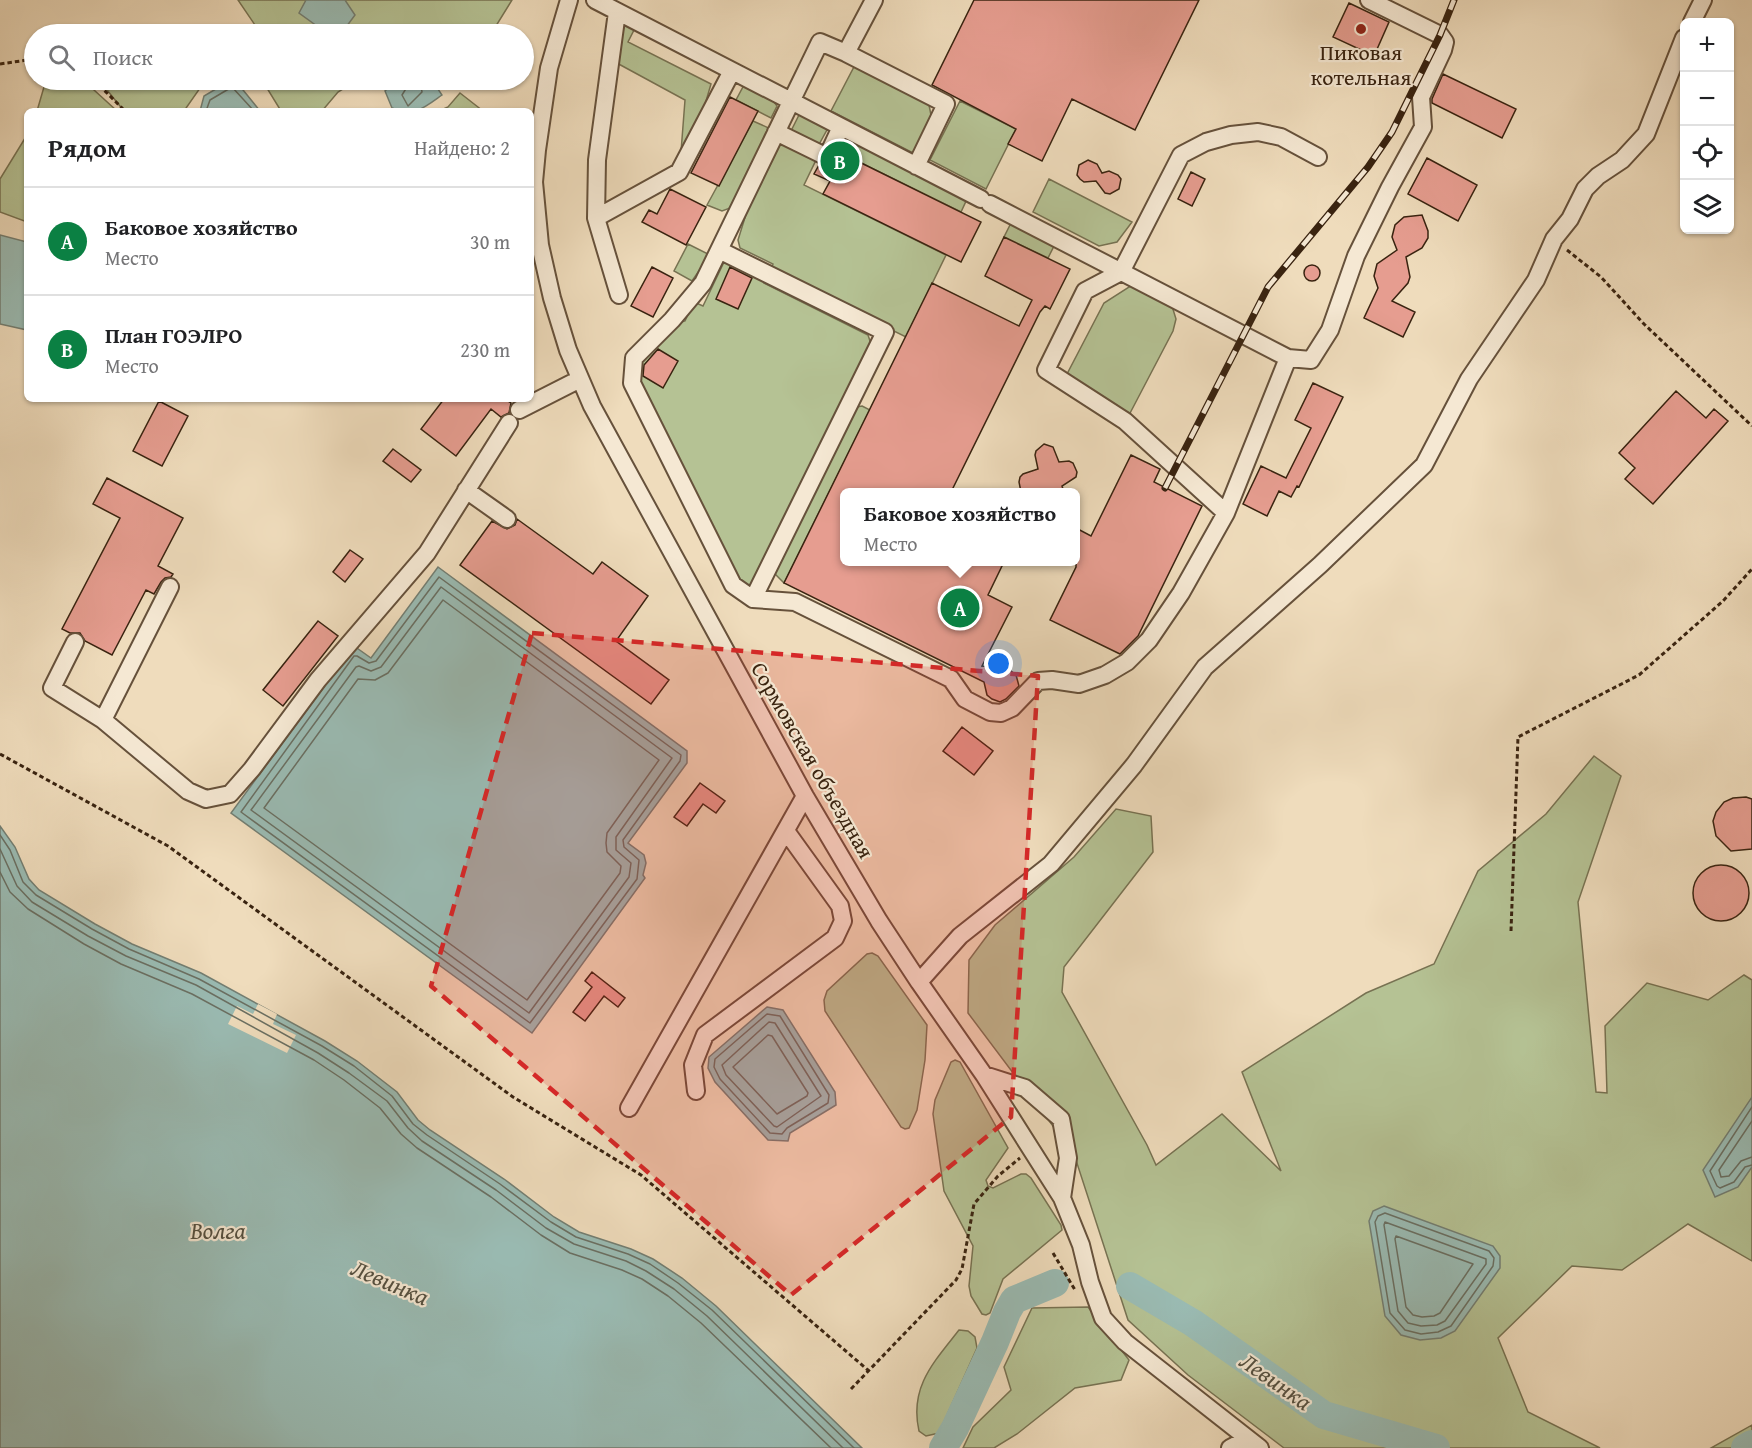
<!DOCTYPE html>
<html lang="ru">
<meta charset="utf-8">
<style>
:root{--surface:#fff;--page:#f2f2f2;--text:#202124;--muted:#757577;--line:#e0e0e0;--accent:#0b8043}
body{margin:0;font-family:"Gentium Book Plus",serif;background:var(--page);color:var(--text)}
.controls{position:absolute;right:18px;top:18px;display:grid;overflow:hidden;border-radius:9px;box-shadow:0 2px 4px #0004}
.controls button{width:54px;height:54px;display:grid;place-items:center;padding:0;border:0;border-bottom:2px solid var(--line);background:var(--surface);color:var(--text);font:30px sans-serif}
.you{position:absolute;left:999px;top:664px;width:21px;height:21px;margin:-15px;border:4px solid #fff;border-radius:50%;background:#1a73e8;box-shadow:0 0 0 9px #1a73e833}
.badge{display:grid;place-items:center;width:39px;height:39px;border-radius:50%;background:var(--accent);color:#fff;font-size:20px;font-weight:700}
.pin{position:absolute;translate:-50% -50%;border:3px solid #fff;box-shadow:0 2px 6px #0006}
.popup{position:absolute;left:840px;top:488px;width:240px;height:78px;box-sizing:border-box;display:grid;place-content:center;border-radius:9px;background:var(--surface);filter:drop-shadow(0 2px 4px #0005);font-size:20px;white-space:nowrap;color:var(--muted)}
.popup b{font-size:22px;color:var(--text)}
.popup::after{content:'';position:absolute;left:50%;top:100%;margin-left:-12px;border:12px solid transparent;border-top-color:var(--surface)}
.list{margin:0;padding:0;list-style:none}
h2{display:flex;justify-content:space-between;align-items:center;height:78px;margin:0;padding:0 24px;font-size:26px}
h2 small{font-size:20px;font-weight:400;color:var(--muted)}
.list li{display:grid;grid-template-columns:39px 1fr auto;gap:18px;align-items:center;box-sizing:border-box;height:108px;padding:0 24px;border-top:2px solid var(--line)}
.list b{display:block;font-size:22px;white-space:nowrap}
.list p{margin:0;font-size:20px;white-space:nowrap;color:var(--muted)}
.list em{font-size:20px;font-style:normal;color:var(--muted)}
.icon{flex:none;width:33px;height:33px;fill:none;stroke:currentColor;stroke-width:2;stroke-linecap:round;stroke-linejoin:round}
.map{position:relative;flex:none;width:1752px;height:1448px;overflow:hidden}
.search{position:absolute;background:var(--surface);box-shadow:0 2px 4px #0004;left:24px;top:24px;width:510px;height:66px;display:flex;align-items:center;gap:15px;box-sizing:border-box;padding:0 21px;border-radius:33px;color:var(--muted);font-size:22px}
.panel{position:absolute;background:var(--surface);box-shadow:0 2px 4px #0004;left:24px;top:108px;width:510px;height:294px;border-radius:9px}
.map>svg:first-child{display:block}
.green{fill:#b5c294;stroke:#777252;stroke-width:1.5}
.water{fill:#9abbb3;stroke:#737e72;stroke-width:1.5}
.pier{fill:#efdcbc}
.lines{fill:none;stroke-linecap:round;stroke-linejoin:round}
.shore{stroke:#6a6f62;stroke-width:1.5}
.river{stroke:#9abbb3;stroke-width:28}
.building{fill:#e69d90;stroke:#392310;stroke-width:1.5}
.minor-casing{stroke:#66513b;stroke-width:20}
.path{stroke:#392310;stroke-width:3;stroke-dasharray:4.5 3;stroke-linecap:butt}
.minor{stroke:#f5e8d3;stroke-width:16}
.rail-casing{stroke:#392310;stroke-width:7}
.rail{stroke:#f5e8d3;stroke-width:4.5;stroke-dasharray:14;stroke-linecap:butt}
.marked{fill:#d62828;fill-opacity:0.2;stroke:#d62828;stroke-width:4.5;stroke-dasharray:12 8;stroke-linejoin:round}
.poi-dot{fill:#8f2418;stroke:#f5e8d3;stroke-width:2}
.labels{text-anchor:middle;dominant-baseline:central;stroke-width:4.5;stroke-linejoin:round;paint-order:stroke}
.poi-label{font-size:22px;fill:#392310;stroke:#f5e8d3}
.street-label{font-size:22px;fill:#392310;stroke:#f5e8d3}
.water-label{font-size:24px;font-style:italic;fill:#565141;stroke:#f5e8d3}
</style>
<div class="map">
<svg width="1752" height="1448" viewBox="0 0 1752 1448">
<rect width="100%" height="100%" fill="#efdcbc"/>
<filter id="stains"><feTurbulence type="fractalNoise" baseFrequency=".00333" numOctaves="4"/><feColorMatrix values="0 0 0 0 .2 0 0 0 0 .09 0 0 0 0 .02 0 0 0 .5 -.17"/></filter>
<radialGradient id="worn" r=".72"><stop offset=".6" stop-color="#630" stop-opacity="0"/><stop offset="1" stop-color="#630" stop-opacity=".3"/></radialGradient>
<path class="green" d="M238 0H512L491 34H255L257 28Z
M625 23 635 28 628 42 711 84 699 125 681 152 685 100 615 62Z
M856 63 928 100 932 120 915 154 831 111Z
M46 80H83L117 111H37Z
M149 80H215L200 88 184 111H124L107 90Z
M262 80H357L338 92 322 111H281Z
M744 85 772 99 777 106 771 118 736 100Z
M460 93 483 111H439L448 107Z
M960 101 1016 129 986 189 930 160Z
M800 113 828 128 817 148 790 133Z
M753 121 771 129 733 207 722 211 707 205Z
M27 135V222L0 212V179Z
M851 139 967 199 961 212 843 154Z
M782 141 817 158 804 185 946 255 906 337 770 270 773 264 740 248 738 240 747 211Z
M1049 179 1132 222 1117 242 1099 246 1033 212Z
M1012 221 1055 244 1048 258 1004 237Z
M688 244 710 255 692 281 674 271Z
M725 260 765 279 764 283 868 335 872 347 755 584 745 586 737 581 640 387 637 360 672 325 685 321 694 302 703 306Z
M1132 285 1172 306 1176 319 1173 331 1128 417 1067 374 1104 303Z
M862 406 870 410 784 583 775 574 774 564 851 408Z
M1594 756 1621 776 1578 902 1596 1092 1607 1093 1605 1026 1647 983 1708 1000 1744 975 1752 980V1261L1688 1224 1622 1270 1572 1266 1498 1338 1528 1412 1600 1448H1284L1188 1375 1128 1320 1074 1154 968 1013 969 960 995 925 1074 857 1116 809 1151 816 1153 852 1064 967 1062 992 1147 1145 1156 1165 1222 1114 1281 1171 1242 1072 1366 993 1434 964 1478 871 1546 814Z
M872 953 878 956 927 1025 925 1060 917 1110 909 1128 905 1129 901 1127 825 1011 824 1000 827 991 867 954Z
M955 1060 960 1062 1008 1148 986 1180 988 1186 993 1188 1021 1174H1026L1031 1178 1061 1225 1062 1230 1003 1279 990 1313 986 1315 982 1314 971 1296 969 1286 973 1246 944 1191 933 1114 935 1100 951 1062Z
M1088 1307 1129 1360 1121 1380 1075 1388 1017 1434 994 1448H963L973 1427 1011 1390 1004 1367 1032 1308Z
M959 1330 968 1331 975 1337 977 1348 939 1433 926 1436 919 1431C909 1387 934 1362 959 1330Z
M1752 1425V1448H1711Z"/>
<path class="water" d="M306 0H345L355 15 341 34H328L299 13Z
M231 80H235L260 111H200L204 96Z
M396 80H432L442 95C424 108 415 117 392 108L385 91Z
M0 235 27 242V330L0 324Z
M438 567 687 751V763L628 843 644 855 646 863 643 875 645 878 532 1033 231 813 354 646 371 658Z
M0 826 15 847 29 879 39 890 95 924 132 944 201 973 325 1041 357 1061 397 1092 418 1120 430 1130 504 1179 554 1217 579 1232 631 1249 653 1259 682 1278 716 1306 862 1448H0Z
M767 1007 783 1010 835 1092 836 1105 790 1133 788 1141 768 1140 715 1082 708 1068 709 1057Z
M1752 1097V1167L1738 1187 1715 1197 1703 1170Z
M1384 1206 1493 1246 1500 1256V1268L1455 1331 1441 1338 1420 1340 1401 1335 1385 1316 1369 1221 1373 1211Z"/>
<path class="pier" d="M258 1004 277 1014 273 1024 296 1035 287 1053 228 1024 237 1006 253 1014Z"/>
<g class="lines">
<path class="shore" d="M408 80 407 87 402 95 408 106 422 92 420 80
M206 111 210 100 232 87 254 111
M439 577 681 755 680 761 623 840 624 847 639 860 637 879 530 1023 241 812 354 656H357L369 663 376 661Z
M441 587 672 758 616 837V850L631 863 629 877 529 1013 251 810 356 667 359 666 371 671 381 667Z
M443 600 659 760 607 833 606 843 607 852 621 866 620 873 527 1000 264 808 358 679 375 680 388 673Z
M0 835 10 850 23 882 36 895 92 929 129 949 199 979 322 1046 354 1066 392 1096 413 1124 427 1135 500 1184 551 1222 576 1237 628 1254 650 1264 678 1283 712 1310 854 1448
M0 849 17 886 32 902 88 936 126 956 196 985 318 1053 349 1073 387 1101 408 1128 422 1141 496 1190 546 1228 574 1244 626 1261 646 1271 674 1289 707 1316 843 1448
M0 872 10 892 28 909 84 944 121 964 192 994 314 1060 344 1080 380 1108 401 1134 417 1148 491 1197 541 1235 570 1253 622 1270 642 1279 668 1296 701 1323 831 1448
M767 1014 780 1016 829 1095 828 1103 787 1128 782 1134 770 1133 720 1079 714 1067 715 1059Z
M769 1022 775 1023 821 1096 777 1127 774 1126 726 1075 722 1065Z
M768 1035 772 1036 808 1093 807 1096 777 1114 733 1067Z
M1752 1107 1710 1171 1717 1186 1720 1188 1734 1182 1745 1167 1752 1165
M1752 1121 1719 1170 1721 1177 1729 1176 1741 1161 1752 1157
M1385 1213 1489 1251 1494 1258 1493 1266 1451 1326 1438 1332 1421 1334 1405 1330 1390 1313 1375 1222 1378 1216Z
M1385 1222 1486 1259V1264L1445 1321 1437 1325 1421 1326 1408 1323 1398 1311 1384 1225Z
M1396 1236 1473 1264 1440 1313 1434 1316 1422 1317 1413 1315 1406 1307 1395 1239Z"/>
<path class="river" d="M1130 1286 1193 1323 1324 1415 1436 1448
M943 1448 955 1428 995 1342 1007 1312 1014 1300 1055 1283
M1745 1448 1752 1444"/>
</g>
<path class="building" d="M974 0H1199L1135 130 1072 99 1042 161 1008 144 1016 129 932 85Z
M1349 3 1389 22 1374 56 1333 37Z
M1443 74 1516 109 1502 138 1432 103V99Z
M730 97 758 111 719 186 691 173Z
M843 154 981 222 961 262 823 194 830 181 814 174 819 165 837 168Z
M1427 158 1477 185 1458 221 1408 194Z
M1088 160 1097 164 1102 173 1109 171 1118 175 1121 179 1119 189 1110 194 1105 193 1096 181 1084 182 1080 179 1077 175 1079 165Z
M1191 172 1205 179 1192 206 1178 199Z
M670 189 706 207 686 245 642 222 649 210 657 214Z
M1422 215 1428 231V238L1422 248 1406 257 1410 277 1408 283 1392 301 1415 312 1403 337 1364 318 1378 288 1374 276 1377 264 1397 250 1392 237 1395 225 1404 217Z
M1004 237 1070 269 1050 309 1045 306 1040 312 951 492H844V561H994L1002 566 988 595 1012 607 982 666 1006 668 1011 671 1016 675 1019 686 1006 699 1000 702 992 699 987 695 984 682 784 583 932 283 1019 326 1032 300 985 276Z
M1304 273a8 8 0 1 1 16 0a8 8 0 1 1-16 0Z
M652 267 673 278 653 317 631 306Z
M730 267 752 278 738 309 716 299Z
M658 349 678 361 663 388 643 376 644 365Z
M1313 383 1343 397 1299 487 1297 486 1291 497 1279 491 1267 516 1243 504 1261 466 1286 478 1311 428 1295 420Z
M1676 391 1706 418 1714 409 1728 421 1653 504 1625 479 1635 468 1619 453Z
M444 399H505L511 403 509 413 501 417 491 409 456 456 421 429Z
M159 401 188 416 162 466 133 451Z
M1044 444 1053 447 1059 462 1069 461 1073 463 1077 472 1076 477 1062 486 1064 492H1021L1019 482 1020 477 1023 474 1038 469 1035 455 1036 451Z
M393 449 421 470 411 482 383 461Z
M1131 455 1160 469 1154 482 1202 506 1138 636 1120 654 1050 620 1076 567V528L1091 536Z
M107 478 183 518 158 566 173 574 171 577 165 578 161 582 154 594 146 590 112 655 85 641 80 633H70L62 629 120 518 93 504Z
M517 519 593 574 602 562 648 596 616 641 669 680 651 704 460 565 492 521 507 529 515 525Z
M350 550 363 559 345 582 333 572Z
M318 621 338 636 283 706 263 690Z
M962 727 993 751 974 775 943 751Z
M700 783 725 801 716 813 703 804 687 826 674 817Z
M1746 797 1752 799V849L1731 851 1716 836 1713 821 1716 812 1724 802 1733 798Z
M1693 893a28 28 0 1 1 56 0a28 28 0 1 1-56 0Z
M592 972 625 998 618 1007 604 996 585 1021 573 1012 592 987 585 981Z"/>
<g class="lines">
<defs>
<path id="minor" d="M569 0 549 68 537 150 534 182 540 245 552 298 568 350 592 406 805 796 879 921 919 982 984 1075 1062 1198 1081 1245 1090 1282 1103 1318 1125 1342 1260 1448
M595 0 981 199
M617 12 597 160 596 218 619 295
M1692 22 1703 0
M846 53 874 0
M776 132 827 157 841 127
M916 166 946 104 846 53 820 42 703 283 672 320 634 358 632 383 733 585 753 599 795 602 951 679 965 699 990 712 1001 713 1012 708 1038 681 1052 680 1079 684 1105 675 1127 662 1149 640 1181 593 1226 513 1288 358
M990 204 1288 358 1311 360 1330 330 1356 256 1390 187 1423 127 1421 97 1443 50 1445 42 1440 35 1369 0
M596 218 679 172 732 71
M719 250 885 332 753 599
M519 410 580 379
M466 490 507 519
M1226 513 1125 421 1046 370 1085 291 1121 272 1181 155 1206 142 1231 135 1258 132 1281 137 1318 157
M75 642 52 688 103 720 188 791 206 799 230 794 252 769 318 680 427 553 509 423
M103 720 170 587
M919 982 960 936 1051 864 1134 765 1205 667 1320 565 1424 465 1469 379 1536 280 1554 239 1570 219 1585 189 1598 176 1622 160 1646 134 1684 38
M984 1075 1025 1088 1061 1119 1068 1158 1062 1198
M696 1091 693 1065 705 1035 835 938 843 921 840 906 786 831
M629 1108 805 796
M1230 1448 1247 1439"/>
</defs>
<use href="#minor" class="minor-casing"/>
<path class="path" d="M0 64 34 59
M94 80 125 111
M1567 250 1601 277 1644 324 1752 426
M0 754 168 846 513 1097 641 1175 869 1371
M1511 931 1518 737 1639 675 1723 601 1752 569
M1053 1253 1075 1290
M851 1389 956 1280 962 1269 974 1204 998 1176 1020 1158"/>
<use href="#minor" class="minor"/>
<defs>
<path id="rail" d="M1165 488 1268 287 1368 167 1392 132 1440 35 1454 0"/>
</defs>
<use href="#rail" class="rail-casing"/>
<use href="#rail" class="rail"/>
</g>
<path class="marked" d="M532 633 1038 676 1011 1117 791 1295 431 986Z"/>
<circle class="poi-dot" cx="1361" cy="29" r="6"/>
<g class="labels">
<g class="poi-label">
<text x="1361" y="52">Пиковая<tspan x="1361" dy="25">котельная</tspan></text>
</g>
<g class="street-label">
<text transform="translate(813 760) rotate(60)">Сормовская объездная</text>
</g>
<g class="water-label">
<text x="218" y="1230">Волга</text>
<text transform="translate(390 1282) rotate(23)">Левинка</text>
<text transform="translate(1276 1381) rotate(35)">Левинка</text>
</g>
</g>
<rect width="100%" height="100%" filter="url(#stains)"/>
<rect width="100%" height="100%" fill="url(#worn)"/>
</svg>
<div class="controls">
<button>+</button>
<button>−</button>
<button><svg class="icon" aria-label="locate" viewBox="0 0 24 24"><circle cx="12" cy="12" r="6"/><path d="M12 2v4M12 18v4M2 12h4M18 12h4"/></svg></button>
<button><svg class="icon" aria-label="layers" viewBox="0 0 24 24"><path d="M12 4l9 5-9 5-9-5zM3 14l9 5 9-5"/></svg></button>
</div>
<div class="you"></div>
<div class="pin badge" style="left:960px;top:608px">A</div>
<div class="popup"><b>Баковое хозяйство</b>Место</div>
<div class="pin badge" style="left:840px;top:161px">B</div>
<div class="search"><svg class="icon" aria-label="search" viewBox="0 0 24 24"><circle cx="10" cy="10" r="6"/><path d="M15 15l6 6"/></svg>Поиск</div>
<section class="panel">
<h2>Рядом<small>Найдено: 2</small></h2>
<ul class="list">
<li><span class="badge">A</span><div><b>Баковое хозяйство</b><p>Место</p></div><em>30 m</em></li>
<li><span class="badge">B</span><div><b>План ГОЭЛРО</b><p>Место</p></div><em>230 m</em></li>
</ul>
</section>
</div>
